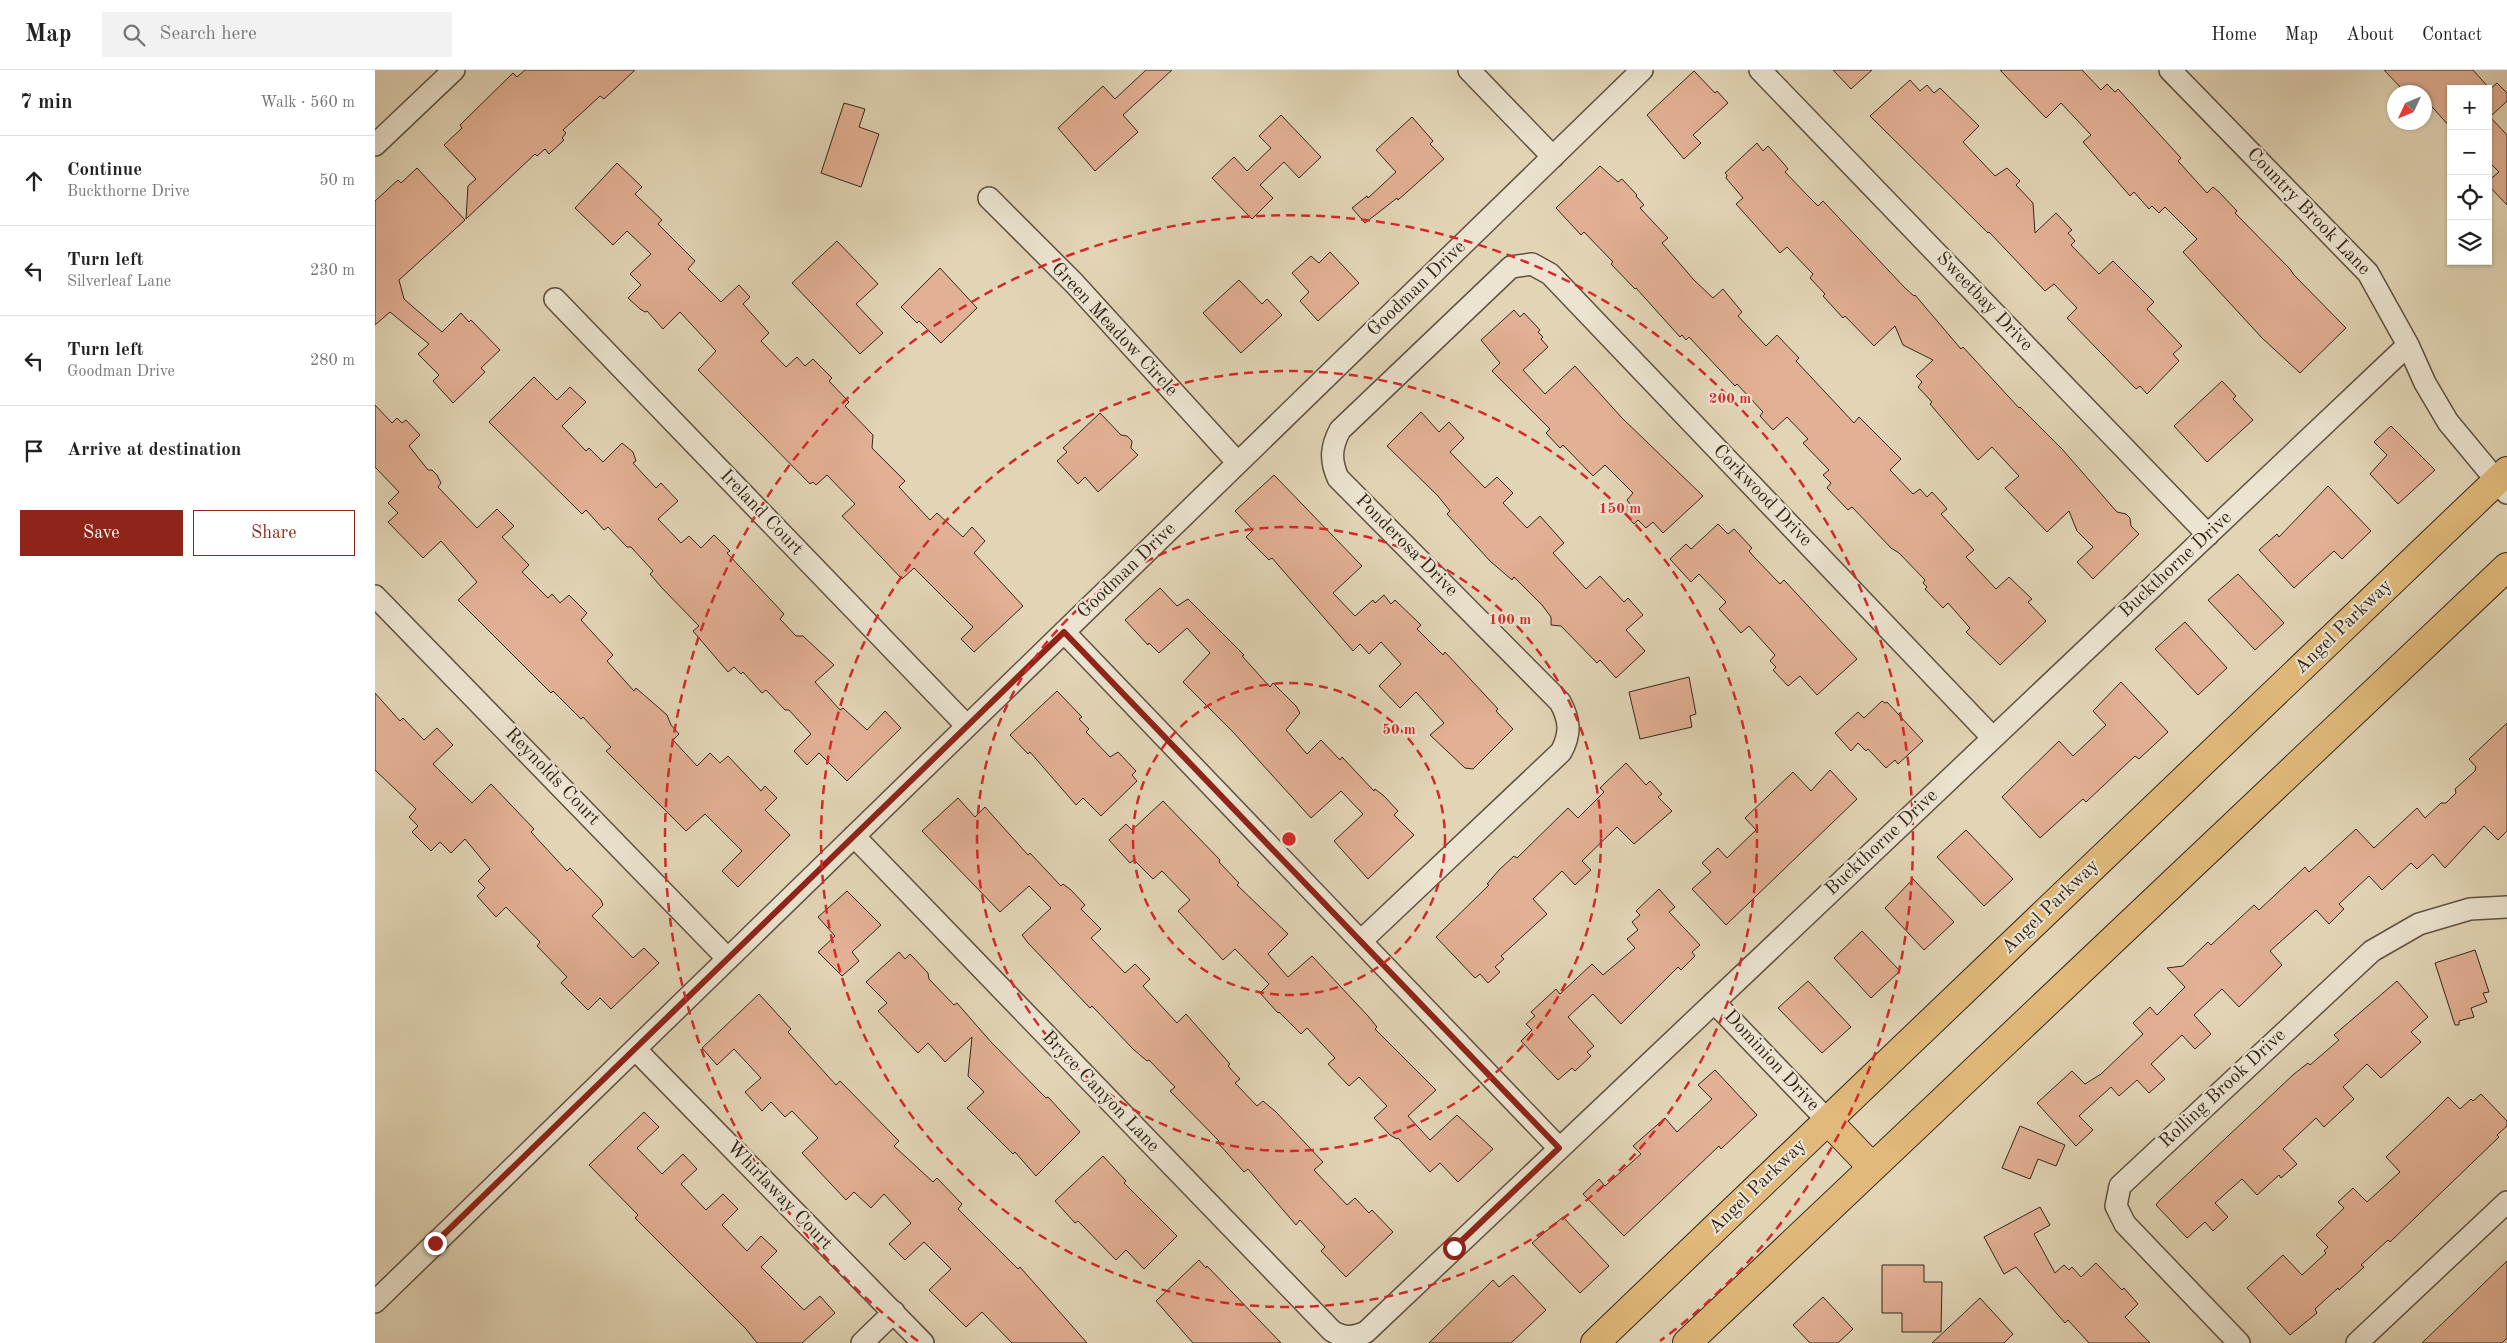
<!DOCTYPE html>
<meta charset="utf-8">
<style>
:root{--surface:#fff;--page:#f2f2f2;--text:#222;--muted:#767676;--line:#e0e0e0;--accent:#8f2418}
body{margin:0;font-family:"Old Standard TT",serif;background:var(--page);color:var(--text)}
.controls{position:absolute;right:15px;top:15px;display:grid;overflow:hidden;border-radius:0px;box-shadow:0 1px 4px #0004}
.controls button{width:45px;height:45px;display:grid;place-items:center;padding:0;border:0;border-bottom:1px solid var(--line);background:var(--surface);color:var(--text);font:25px sans-serif}
.compass{position:absolute;left:2012px;top:15px;width:45px;height:45px;border-radius:50%;background:var(--surface);box-shadow:0 1px 4px #0004;rotate:226deg}
.stop{position:absolute;width:15px;height:15px;margin:-11px;border:4px solid #8f2418;border-radius:50%;background:#fff}
.stop.end{background:#8f2418;border-color:#fff;box-shadow:0 1px 5px #0008}
.list{margin:0;padding:0;list-style:none}
h2{display:flex;justify-content:space-between;align-items:center;height:65px;margin:0;padding:0 20px;font-size:21px}
h2 small{font-size:16px;font-weight:400;color:var(--muted)}
.list li{display:grid;grid-template-columns:32px 1fr auto;gap:15px;align-items:center;box-sizing:border-box;height:90px;padding:0 20px;border-top:1px solid var(--line)}
.list b{display:block;font-size:19px;white-space:nowrap}
.list p{margin:0;font-size:16px;white-space:nowrap;color:var(--muted)}
.list em{font-size:16px;font-style:normal;color:var(--muted)}
.actions{display:flex;gap:10px;padding:15px 20px}
.actions a{flex:1;padding:11px 0;border:1px solid var(--accent);border-radius:0px;text-align:center;font-size:18px;color:var(--accent)}
.actions .main{background:var(--accent);color:#fff}
.icon{flex:none;width:28px;height:28px;fill:none;stroke:currentColor;stroke-width:2;stroke-linecap:round;stroke-linejoin:round}
.map{position:relative;flex:none;width:2132px;height:1273px;overflow:hidden}
header{display:flex;align-items:center;gap:30px;box-sizing:border-box;height:70px;padding:0 25px;background:var(--surface);border-bottom:1px solid var(--line)}
header strong{font-size:24px}
nav{display:flex;gap:28px;margin-inline-start:auto;font-size:18px}
.search{width:350px;height:45px;background:var(--page);display:flex;align-items:center;gap:12px;box-sizing:border-box;padding:0 18px;border-radius:0px;color:var(--muted);font-size:19px}
main{display:flex}
aside{flex:1;background:var(--surface)}
.map>svg:first-child{display:block}
.building{fill:#e2b094;stroke:#34261c}
.lines{fill:none;stroke-linecap:round;stroke-linejoin:round}
.minor-casing{stroke:#605242;stroke-width:24}
.major-casing{stroke:#34261c;stroke-width:30}
.minor{stroke:#ece4d0;stroke-width:21}
.major{stroke:#e1ba7b;stroke-width:28}
.route{stroke:#8f2418;stroke-width:6}
.ring{fill:none;stroke:#d62828;stroke-width:2.5;stroke-dasharray:9 6}
.labels{text-anchor:middle;dominant-baseline:central;stroke-width:4.5;stroke-linejoin:round;paint-order:stroke}
.street-label{font-size:19px;fill:#34261c;stroke:#ece4d0}
.centre{fill:#d62828;stroke:#ece4d0;stroke-width:2.5}
.ring-label{font-size:15px;text-anchor:middle;font-weight:bold;fill:#d62828;stroke:#ece4d0;stroke-width:4.5;stroke-linejoin:round;paint-order:stroke}
</style>
<header>
<strong>Map</strong>
<div class="search"><svg class="icon" aria-label="search" viewBox="0 0 24 24"><circle cx="10" cy="10" r="6"/><path d="M15 15l6 6"/></svg>Search here</div>
<nav><a>Home</a><a>Map</a><a>About</a><a>Contact</a></nav>
</header>
<main>
<aside>
<h2>7 min<small>Walk · 560 m</small></h2>
<ul class="list">
<li><svg class="icon" aria-label="ahead" viewBox="0 0 24 24"><path d="M12 20V5M6 11l6-6 6 6"/></svg><div><b>Continue</b><p>Buckthorne Drive</p></div><em>50 m</em></li>
<li><svg class="icon" aria-label="left" viewBox="0 0 24 24"><path d="M17 20v-9H6M10 6l-5 5 5 5"/></svg><div><b>Turn left</b><p>Silverleaf Lane</p></div><em>230 m</em></li>
<li><svg class="icon" aria-label="left" viewBox="0 0 24 24"><path d="M17 20v-9H6M10 6l-5 5 5 5"/></svg><div><b>Turn left</b><p>Goodman Drive</p></div><em>280 m</em></li>
<li><svg class="icon" aria-label="arrive" viewBox="0 0 24 24"><path d="M6 21V4h12l-3 4 3 4H6"/></svg><div><b>Arrive at destination</b></div></li>
</ul>
<div class="actions"><a class="main">Save</a><a>Share</a></div>
</aside>
<div class="map">
<svg width="2132" height="1273" viewBox="0 0 2132 1273">
<rect width="100%" height="100%" fill="#e2d5b6"/>
<filter id="stains"><feTurbulence type="fractalNoise" baseFrequency=".004" numOctaves="4"/><feColorMatrix values="0 0 0 0 .2 0 0 0 0 .09 0 0 0 0 .02 0 0 0 .5 -.17"/></filter>
<radialGradient id="worn" r=".72"><stop offset=".6" stop-color="#630" stop-opacity="0"/><stop offset="1" stop-color="#630" stop-opacity=".3"/></radialGradient>
<path class="building" d="M150 0H260L229 29 225 26 188 60 191 63 187 68 189 70 174 84 170 79 162 86 160 84 91 149 93 116 101 109 69 75 87 58 85 55 138 3 142 7Z
M771 0H797L748 45 763 62 720 101 683 58 728 16 740 29Z
M1458 0H1497L1476 19Z
M1625 0H1707L1726 20 1732 14 1740 22 1743 19 1806 88 1803 91 1832 123 1838 117 1844 122 1862 141 1860 143 1915 199 1919 205 1971 258 1925 303 1887 268 1808 182 1822 169 1790 137 1784 143 1777 136 1774 139 1759 122 1755 126 1708 72 1716 65 1686 33 1671 48Z
M2009 0H2098L2115 19H2076V58L2050 29V22H2030Z
M1319 1 1340 23 1342 21 1353 33 1318 65 1326 73 1309 89 1272 45Z
M1535 10 1545 21 1552 15 1559 23 1565 18 1604 56 1588 72 1620 106 1632 98 1645 111 1641 115 1658 133 1660 163 1681 143 1697 160 1693 163 1700 171 1696 175 1724 204 1738 191 1779 232 1772 239 1807 276 1798 284 1804 291 1772 324 1765 316 1761 319 1692 248 1702 238 1679 214 1670 221 1614 162 1613 163 1495 46Z
M2122 13 2132 23V31L2115 47 2132 65V135L2113 115V111L2124 102 2113 91V21Z
M469 33 490 39 484 57 504 64 486 117 446 103Z
M906 45 946 87 924 108 909 92 885 115 898 128 877 149 837 108 859 87 872 101 896 78 884 66Z
M1037 47 1058 71 1055 74 1069 89 1023 130 1022 128 990 153 977 138 992 126 993 128 1021 102 1001 80Z
M1382 73 1388 81 1393 76 1409 94 1413 99 1410 102 1434 127 1443 136 1448 131 1530 218 1539 226 1540 225 1586 279 1588 277 1644 338 1645 337 1687 379 1742 442 1751 444 1755 448 1756 456 1764 464 1718 509 1702 492 1718 477 1702 461 1694 441 1672 462 1630 418 1644 406 1617 377 1603 390 1555 334 1557 332 1543 317 1547 312 1541 306 1558 290 1528 275 1520 256 1499 276 1470 246 1468 248 1448 226 1450 224 1435 208 1438 204 1412 177 1405 183 1361 134 1368 128 1351 108 1352 105 1350 103Z
M242 93 267 117 260 124 287 150 283 154 320 191 313 199 346 232 364 215 375 227 368 234 394 263 386 271 411 297 422 287 430 296 438 289 457 308 454 311 474 332 470 336 498 365 497 378 530 411 524 417 555 450 562 443 588 467 597 457 610 471 599 483 648 536 599 582 586 569 598 557 539 498 527 509 467 446 480 434 452 405 441 415 438 412 435 414 323 300 341 281 305 242 288 259 272 241 270 242 265 239 253 228 266 215 255 204 276 184 252 161 238 175 200 138Z
M1225 96 1243 112 1247 109 1262 125 1261 126 1269 135 1265 138 1293 168 1287 173 1319 210 1338 228 1348 219 1367 242 1363 246 1391 276 1402 265 1424 288 1421 291 1479 353 1484 347 1526 389 1515 400 1538 424 1545 419 1552 427 1557 422 1568 434 1572 439 1566 444 1599 480 1591 487 1621 519 1634 507 1657 529 1653 532 1671 551 1625 595 1591 562 1595 558 1573 533 1568 538 1550 519 1552 517 1548 513 1550 510 1524 483 1516 478 1477 437 1473 440 1452 418 1456 413 1448 405 1454 400 1428 373 1433 369 1412 347 1398 360 1385 346 1388 342 1362 314 1360 316 1314 267 1311 270 1307 265 1305 267 1261 218 1260 219 1236 194 1238 192 1209 162 1206 165 1181 138Z
M42 98 90 150 24 210 29 229 67 262 86 243 94 252 96 250 125 280 106 298 110 302 78 333 58 311 64 305 43 284 54 274 15 242 0 255V131L23 110 26 113Z
M462 171 503 214 481 234 508 263 485 284 417 213Z
M955 182 984 213 943 251 925 231 934 222 917 203 936 186 944 193Z
M565 198 602 238 566 273 544 251 542 253 526 237Z
M864 210 887 234 892 229 907 245 866 283 828 243Z
M1139 240 1145 247 1149 243 1165 260 1163 262 1168 267 1166 269 1173 277 1148 300 1170 324 1200 296 1247 348 1328 426 1288 463 1278 452 1271 458 1263 450 1259 454 1247 441 1255 434 1252 430 1258 423 1230 395 1218 406 1188 375 1185 378 1171 363 1175 359 1117 301 1125 293 1106 270Z
M159 307 182 330 195 317 211 332 187 356 211 381 214 378 228 392 247 373 258 382 261 391 258 393 281 418 286 413 303 431 283 449 306 473 314 466 326 478 339 465 355 481 352 483 409 544 405 549 421 566H428L459 595 440 612 465 640 468 638 492 660 510 641 526 658 472 711 444 683 432 695 419 681 436 664 414 640H410L391 620 387 623 368 602 366 604 359 597 353 602 318 561 324 556 287 518 275 504 278 501 256 477H252L233 457 229 460 211 440 207 444 114 352Z
M1847 311 1861 326 1858 329 1878 350 1832 392 1799 356Z
M0 335 17 353 22 348 27 353 31 350 45 365 34 376 53 400H57L62 405 66 413 63 417 102 458 122 439 139 456 127 467 154 495 147 502 173 528 177 524 185 533 194 525 212 543 206 550 238 585 232 591 259 621 261 618 292 645 296 655 304 664 298 670 322 696 335 683 345 693 353 686 386 721 390 716 402 728 390 740 415 765 363 817 347 801 367 781 330 744 311 761 231 681 236 677 208 647 206 649 178 621 176 623 83 530 102 512 66 471 48 488 13 452 23 443 13 433 24 422 0 397Z
M1046 342 1064 362 1074 352 1089 368 1075 382 1110 418 1122 407 1138 423 1128 433 1152 458 1165 446 1189 473 1178 483 1211 519 1225 506 1249 532 1253 528 1268 545 1251 560 1270 581 1241 608 1225 590 1222 593 1186 556 1176 555V547L1167 535 1139 507 1137 510 1115 491 1072 444 1075 441 1063 426 1012 376Z
M725 343 746 365 752 366 757 371 756 378 763 385 723 422 710 407 703 414 682 391 692 382 688 378Z
M2016 356 2060 400 2023 434 1995 404 2012 385 1999 372Z
M899 405 987 496 958 523 980 546 998 530 1000 533 1009 525 1016 534 1020 530 1046 555 1042 559 1068 585 1070 582 1123 639 1121 641 1138 659 1098 699 1090 698 1055 665 1069 653 1041 622 1025 638 1004 616 1026 594 1006 572 994 584 985 574 978 581 897 488 894 490 871 467 878 460 860 441Z
M1953 416 1996 461 1967 489 1959 481 1919 518 1884 480 1902 464 1904 467Z
M1343 454 1353 464 1359 459 1377 478 1374 481 1380 488 1405 514 1409 510 1482 589 1442 625 1425 606 1413 616 1398 600 1401 597 1395 591 1400 585 1374 556 1366 563 1344 539 1351 532 1324 504 1316 512 1295 489 1311 474 1316 479Z
M1863 504 1909 553 1880 580 1833 530Z
M785 518 802 536 813 529 869 585 867 586 895 617 898 613 921 636 925 643 911 660 932 684 946 670 965 690 967 687 999 721 1000 719 1009 726 1023 741 1019 745 1039 765 993 809 959 771 988 744 966 721 936 748 858 662 808 612 835 583 812 558 784 583 774 573 773 575 750 550Z
M1810 552 1852 598 1823 625 1780 579Z
M1314 607 1321 644 1315 646 1317 657 1265 669 1254 622Z
M1746 612 1793 662 1764 689 1760 686 1711 732 1708 729 1665 768 1627 727 1684 671 1698 686 1731 655 1718 641Z
M682 621 707 647 704 649 714 659 711 662 735 687 743 682 761 701 757 705 762 711 726 746 708 728 701 735 655 682 653 684 635 665Z
M0 623 25 651 28 648 49 670 62 658 78 675 58 694 97 733 116 714 159 759 156 762 192 801 195 798 226 830 228 835 217 846 258 888 269 878 284 893 236 939 225 928 213 940 186 913 192 907 162 876 165 872 131 837 121 847 102 826 110 818 103 811 115 799 90 769 76 783 65 772 56 781 37 762 43 756 34 747 41 739 0 700Z
M1507 631 1510 633 1512 632 1548 671 1523 694 1520 690 1511 698 1493 679 1491 681 1483 673 1476 681 1460 663 1483 642 1489 648Z
M2132 653V761L2123 770 2109 756 2070 798 2058 784 2042 799 2036 793 2007 820 1994 806 1964 834 1969 839 1954 854 1941 840 1895 881 1907 895 1864 937 1847 919 1819 945 1836 964 1820 979 1807 965 1776 994 1790 1009 1774 1023 1762 1010 1744 1026 1736 1017 1704 1046 1718 1060 1701 1076 1662 1033 1697 1001 1710 1014 1726 1004 1768 964 1758 953 1775 937 1782 945 1810 917 1792 898 1808 896 1833 872 1836 875 1879 835 1884 840 1930 797 1934 802 1981 759 1999 778 2042 738 2050 748 2066 733H2071L2081 723 2080 719 2100 701 2101 697 2094 689Z
M1251 693 1271 715 1275 711 1287 724 1283 727 1297 741 1259 774 1242 757 1207 791 1216 800 1200 815 1187 801 1158 829 1172 844 1126 886 1129 889 1120 897 1125 902 1113 913 1105 904 1100 908 1061 867 1114 815 1112 814 1124 800 1139 786 1142 788 1193 738 1203 748 1229 722 1225 718Z
M1455 700 1482 729 1351 855 1317 819 1336 802 1327 793 1343 778 1352 788 1381 760 1370 748 1418 702 1436 721Z
M583 728 600 747 610 737 653 785 655 783 686 816 688 814 696 820 710 835 706 839 726 859 716 868 750 903 760 894 775 909 768 916 802 953 811 944 855 994 853 996 865 1009 860 1013 882 1036 888 1031 901 1042 948 1092 939 1100 972 1135 980 1128 994 1143 997 1140 1018 1162 971 1207 946 1181 950 1177 925 1150 921 1155 873 1099 869 1102 843 1073 844 1071 795 1021 800 1017 774 990 772 991 758 979 717 936 715 938 653 873 647 865 676 838 654 816 625 842 547 761Z
M788 731 845 790 844 792 864 813 862 815 913 864 893 884 913 907 937 886 993 946 1002 957 1000 959 1061 1020 1033 1046 1055 1070 1082 1045 1118 1079 1083 1112 1065 1093 1055 1102 1023 1068 1022 1069 1015 1065 999 1048 1012 1036 984 1007 974 1016 953 994 960 988 932 958 926 964 904 942 903 943 885 923 894 914 860 879 848 890 803 841 815 830 787 801 778 809 759 790 755 793 734 770 751 754 757 760Z
M1591 760 1638 809 1609 836 1562 787Z
M1538 809 1579 852 1549 880 1510 838Z
M1284 819 1300 837 1294 842 1325 875 1317 882 1320 886 1306 900 1303 897 1246 954 1218 924 1193 947 1219 976 1212 982 1216 986 1200 1001 1197 998 1183 1010 1146 971 1157 960 1151 954 1160 946 1156 942 1181 919 1185 924 1217 894 1228 905 1260 878 1252 869 1263 860 1257 852 1265 845 1261 841Z
M472 821 506 855 477 882 484 891 467 906 443 882 460 866 443 847Z
M1487 861 1525 901 1496 928 1459 888Z
M2100 880 2114 922 2108 923 2112 932 2096 938 2099 947 2084 951V955H2080L2060 893Z
M524 882 530 889 535 884 553 903 554 909 579 935 582 933 616 972 671 1028 673 1027 705 1062 661 1106 640 1082 638 1084 592 1038 609 1022 593 1006 597 967 570 992 553 973 543 983 503 941 512 933 491 912Z
M1433 911 1476 957 1447 983 1403 938Z
M2022 911 2053 947 2036 962 2046 972 2006 1008 1992 994 1968 1017 1979 1029 1949 1057 1941 1048 1908 1079 1922 1094 1906 1108 1904 1105 1882 1125 1867 1109 1840 1133 1853 1147 1838 1161 1830 1152 1812 1168 1781 1135 1785 1130 1919 1004 1933 993 1935 995 1964 970 1959 965Z
M384 924 416 959 413 962 461 1015 465 1011 524 1071 519 1076 558 1112 562 1108 587 1134 583 1139 643 1199 645 1197 712 1273H637L607 1242 591 1257 554 1220 576 1199 549 1172 530 1190 514 1174 536 1153 509 1124 496 1138 479 1122 471 1130 427 1083 443 1068 417 1041 410 1047 396 1032 387 1041 370 1022 386 1008 359 979 342 995 327 978Z
M1340 1000 1382 1045 1346 1079 1344 1076 1323 1096 1249 1166 1208 1124 1224 1109 1230 1116 1266 1084 1258 1076 1290 1048 1302 1062 1337 1029 1323 1015Z
M2106 1024 2132 1051V1056L2122 1065 2124 1067 2015 1172 2013 1170 1986 1195 1989 1197 1964 1220 1963 1218 1940 1239 1942 1243 1915 1265 1872 1218 1908 1185 1927 1205 1951 1183 1949 1181 1953 1177 1941 1165 1969 1138 1963 1132 1978 1118 1992 1132 2025 1102 2011 1087 2057 1043 2073 1027 2085 1039 2096 1029 2098 1031Z
M269 1042 284 1057 262 1078 287 1104 308 1084 322 1099 306 1114 331 1140 348 1124 363 1139 347 1155 372 1181 386 1166 402 1181 386 1197 429 1240 445 1226 460 1243 427 1273H382L371 1259 260 1148 263 1145 214 1095Z
M1645 1056 1690 1075 1681 1096 1663 1089 1655 1109 1627 1098Z
M728 1086 751 1111 749 1113 802 1166 769 1199 751 1180 741 1190 703 1151 700 1153 680 1131Z
M1665 1137 1675 1155 1659 1164 1680 1203 1689 1195 1694 1200 1697 1197 1706 1207 1721 1193 1747 1220 1749 1218 1763 1234 1750 1247 1775 1273H1714L1693 1250 1690 1253 1641 1197 1629 1204 1609 1167Z
M1188 1147 1234 1196 1205 1223 1157 1173Z
M824 1190 831 1198 832 1196 906 1273H818L781 1231Z
M2132 1191V1268L2127 1273H2047Z
M1507 1195H1549V1212H1567L1566 1262H1527V1243H1507Z
M1138 1205 1171 1240 1136 1273H1054L1118 1210 1124 1217Z
M1448 1227 1478 1259 1463 1273H1435L1418 1255Z
M1605 1228 1638 1264 1629 1273H1557Z"/>
<g class="lines">
<defs>
<path id="minor" d="M1094 0 1178 87
M1385 0 1833 465
M1795 0 1993 203 2033 275 2050 313 2073 352 2132 423
M0 75 79 0
M614 128 699 213 863 393
M180 229 592 656
M0 526 353 889
M689 562 1184 1078
M479 766 957 1261C969 1268 978 1268 991 1262L2033 275
M986 871 1186 682C1196 664 1195 650 1185 632L963 408C955 390 956 377 965 360L1136 197 1157 194 1175 204 1618 668
M1339 932 1453 1051
M260 979 548 1273
M0 1232 1267 0
M487 1273 519 1242
M1864 1273 1750 1154 1741 1136 1745 1116 1997 881 2044 854 2095 839 2132 837
M1982 1273 2132 1132"/>
<path id="major" d="M1453 1051 1497 1097
M1220 1273 2132 401
M1312 1273 2132 497"/>
</defs>
<use href="#minor" class="minor-casing"/>
<use href="#major" class="major-casing"/>
<use href="#minor" class="minor"/>
<use href="#major" class="major"/>
</g>
<g class="lines">
<path class="route" d="M60 1173 689 562 1184 1078 1079 1178"/>
</g>
<g class="ring">
<circle cx="914" cy="769" r="156"/>
<circle cx="914" cy="769" r="312"/>
<circle cx="914" cy="769" r="468"/>
<path d="M543 1271A624 624 0 1 1 1285 1271"/>
</g>
<g class="labels">
<g class="street-label">
<text transform="translate(1933 142) rotate(46)">Country Brook Lane</text>
<text transform="translate(1042 219) rotate(-44)">Goodman Drive</text>
<text transform="translate(1609 232) rotate(46)">Sweetbay Drive</text>
<text transform="translate(739 260) rotate(47)">Green Meadow Circle</text>
<text transform="translate(1387 426) rotate(46)">Corkwood Drive</text>
<text transform="translate(386 443) rotate(46)">Ireland Court</text>
<text transform="translate(1031 476) rotate(45)">Ponderosa Drive</text>
<text transform="translate(1801 495) rotate(-43)">Buckthorne Drive</text>
<text transform="translate(752 501) rotate(-44)">Goodman Drive</text>
<text transform="translate(1969 557) rotate(-44)">Angel Parkway</text>
<text transform="translate(177 707) rotate(46)">Reynolds Court</text>
<text transform="translate(1507 773) rotate(-43)">Buckthorne Drive</text>
<text transform="translate(1676 837) rotate(-44)">Angel Parkway</text>
<text transform="translate(1396 991) rotate(47)">Dominion Drive</text>
<text transform="translate(1848 1019) rotate(-43)">Rolling Brook Drive</text>
<text transform="translate(725 1022) rotate(46)">Bryce Canyon Lane</text>
<text transform="translate(1383 1117) rotate(-44)">Angel Parkway</text>
<text transform="translate(404 1126) rotate(46)">Whirlaway Court</text>
</g>
</g>
<circle cx="914" cy="769" r="8" class="centre"/>
<g class="ring-label">
<text x="1355" y="333">200 m</text>
<text x="1245" y="443">150 m</text>
<text x="1135" y="554">100 m</text>
<text x="1024" y="664">50 m</text>
</g>
<rect width="100%" height="100%" filter="url(#stains)"/>
<rect width="100%" height="100%" fill="url(#worn)"/>
</svg>
<div class="controls">
<button>+</button>
<button>−</button>
<button><svg class="icon" aria-label="locate" viewBox="0 0 24 24"><circle cx="12" cy="12" r="6"/><path d="M12 2v4M12 18v4M2 12h4M18 12h4"/></svg></button>
<button><svg class="icon" aria-label="layers" viewBox="0 0 24 24"><path d="M12 4l9 5-9 5-9-5zM3 14l9 5 9-5"/></svg></button>
</div>
<svg class="compass" viewBox="-18 -18 36 36"><path d="M0-13l5 13h-10z" fill="#e53935"/><path d="M0 13l5-13h-10z" fill="#767676"/></svg>
<div class="stop" style="left:1079px;top:1178px"></div>
<div class="stop end" style="left:60px;top:1173px"></div>
</div>
</main>
